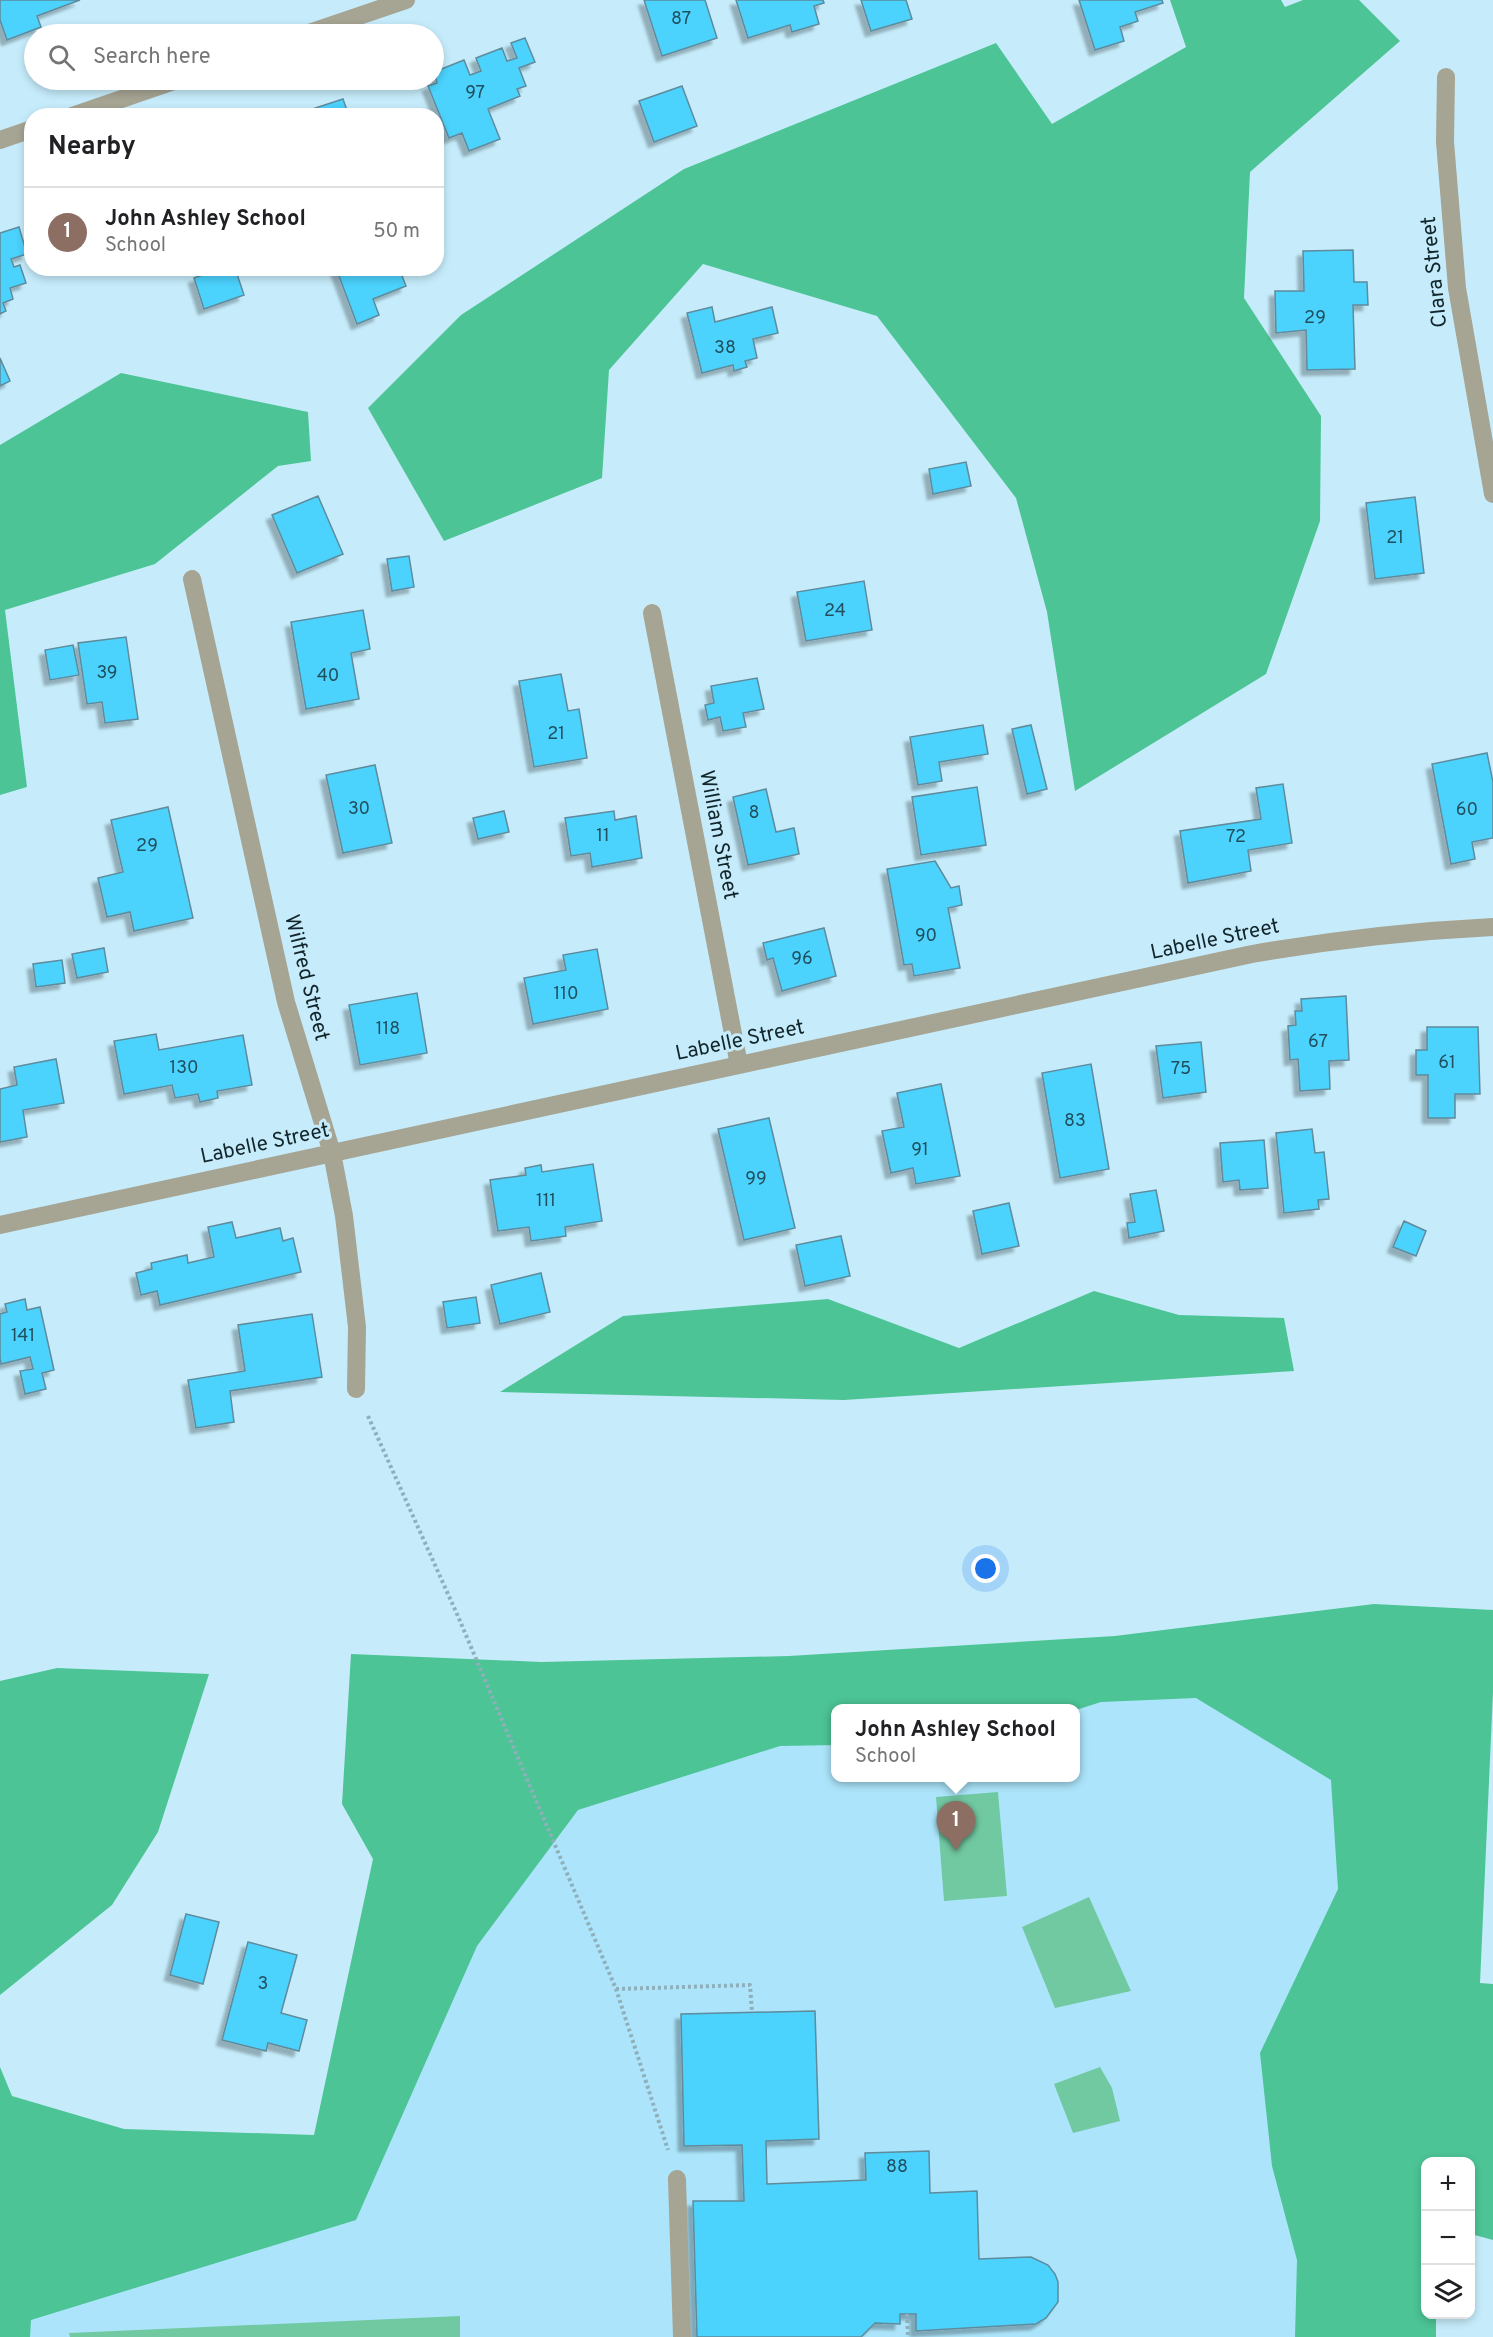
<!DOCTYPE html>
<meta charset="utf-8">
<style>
:root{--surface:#fff;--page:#f2f2f2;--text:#202124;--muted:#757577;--line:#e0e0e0;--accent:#aa4710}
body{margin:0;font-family:Overpass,sans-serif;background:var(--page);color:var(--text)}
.controls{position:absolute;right:18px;bottom:18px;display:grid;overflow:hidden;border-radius:12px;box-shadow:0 3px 9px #0003}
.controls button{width:54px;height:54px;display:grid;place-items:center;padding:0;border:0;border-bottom:2px solid var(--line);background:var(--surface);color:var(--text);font:30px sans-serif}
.you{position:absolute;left:986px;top:1569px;width:21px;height:21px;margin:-15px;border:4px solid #fff;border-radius:50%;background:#1a73e8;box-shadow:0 0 0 9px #1a73e833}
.badge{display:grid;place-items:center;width:39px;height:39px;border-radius:50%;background:var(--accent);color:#fff;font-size:20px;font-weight:700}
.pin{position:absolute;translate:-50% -50px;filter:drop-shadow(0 2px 3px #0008)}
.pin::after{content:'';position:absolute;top:32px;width:21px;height:18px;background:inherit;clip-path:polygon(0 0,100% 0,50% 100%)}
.popup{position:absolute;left:831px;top:1704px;width:249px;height:78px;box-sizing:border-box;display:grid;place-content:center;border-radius:12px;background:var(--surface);filter:drop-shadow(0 2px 4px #0005);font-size:20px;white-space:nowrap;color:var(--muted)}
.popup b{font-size:22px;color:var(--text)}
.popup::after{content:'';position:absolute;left:50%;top:100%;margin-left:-12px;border:12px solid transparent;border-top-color:var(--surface)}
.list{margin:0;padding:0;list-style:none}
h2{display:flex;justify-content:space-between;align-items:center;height:78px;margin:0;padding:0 24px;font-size:26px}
h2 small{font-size:20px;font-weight:400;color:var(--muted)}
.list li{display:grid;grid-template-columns:39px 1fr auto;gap:18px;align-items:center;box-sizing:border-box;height:90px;padding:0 24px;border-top:2px solid var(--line)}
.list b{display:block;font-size:22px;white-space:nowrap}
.list p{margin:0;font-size:20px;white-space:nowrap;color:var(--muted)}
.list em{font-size:20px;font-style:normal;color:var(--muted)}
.icon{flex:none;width:33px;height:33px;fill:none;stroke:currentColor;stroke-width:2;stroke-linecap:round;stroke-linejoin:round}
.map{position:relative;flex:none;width:1493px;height:2337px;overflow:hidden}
.search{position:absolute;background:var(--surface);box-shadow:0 3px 9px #0003;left:24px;top:24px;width:420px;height:66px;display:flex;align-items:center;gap:15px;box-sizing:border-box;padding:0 21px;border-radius:33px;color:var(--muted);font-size:22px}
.panel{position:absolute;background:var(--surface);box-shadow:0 3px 9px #0003;left:24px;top:108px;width:420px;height:168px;border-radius:24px}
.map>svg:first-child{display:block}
.built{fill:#ace5fb;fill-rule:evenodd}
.green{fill:#71c9a2}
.forest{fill:#4cc495}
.building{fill:#4cd2fd;stroke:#5e8b9c;stroke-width:1.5;filter:url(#shadow)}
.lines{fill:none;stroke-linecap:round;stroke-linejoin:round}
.path{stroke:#8fafbb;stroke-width:4;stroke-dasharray:3 3;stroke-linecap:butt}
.lane{stroke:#a6a493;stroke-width:18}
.street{stroke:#a6a493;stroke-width:18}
.labels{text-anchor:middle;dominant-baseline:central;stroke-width:6;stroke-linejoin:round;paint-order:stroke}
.number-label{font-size:18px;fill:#205060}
.street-label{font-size:21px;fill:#12252b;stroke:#c6ecfb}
</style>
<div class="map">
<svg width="1493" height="2337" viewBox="0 0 1493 2337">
<defs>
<filter id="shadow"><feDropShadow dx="-5.5" dy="5.5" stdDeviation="1.5" flood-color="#0004"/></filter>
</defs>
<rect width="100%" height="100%" fill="#c6ecfb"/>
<path class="built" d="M1302 1651 1470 2162H1426L1400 2337H0V2273L324 2187 475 1707ZM836 1708H1076V1778H836Z"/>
<path class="green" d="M998 1792 1007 1896 944 1901 936 1797Z
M1089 1897 1131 1991 1055 2008 1022 1927Z
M1100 2067 1112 2088 1120 2121 1073 2133 1054 2084Z
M460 2316V2337H70L69 2333Z"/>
<path class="forest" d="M1170 0H1281L1285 7 1303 0H1359L1400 41 1250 172 1244 298 1321 416 1320 521 1266 674 1075 791 1047 612 1016 498 877 316 703 264 609 370 602 478 444 541 368 408 461 315 684 169 996 43 1052 124 1186 47Z
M121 373 308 412 311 461 278 466 155 564 5 610 27 787 0 795V445Z
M1094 1291 1179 1315 1284 1318 1294 1371 844 1400 500 1392 623 1316 828 1299 959 1348Z
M1374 1604 1493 1610V1692L1480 1983 1493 1984V2240L1471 2234 1470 2162H1426V2314L1436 2315V2337H1295L1297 2260 1272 2166 1260 2053 1338 1889 1331 1780 1196 1698 1101 1702 1076 1710 836 1708V1745L780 1746 578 1810 477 1946 356 2220 31 2320 30 2337H0V2067L12 2096 124 2129 314 2135 373 1859 342 1804 351 1654 541 1662 789 1656 1115 1636Z
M57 1668 209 1674 158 1832 112 1905 0 1995V1681Z"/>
<path class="building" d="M0 0H80L37 16 41 27 7 40 0 20Z
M644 0H705L717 38 662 56Z
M736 0H823L824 3 814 6 819 24 792 32 790 25 748 38Z
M861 0H906L912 19 871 31Z
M1079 0H1162L1163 3 1135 12 1138 21 1120 27 1124 41 1095 50Z
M525 38 535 62 519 68 526 86 517 89 520 96 488 109 500 139 469 151 462 133 449 138 428 86 437 83 434 72 464 60 470 75 481 71 476 58 502 48 507 61 517 58 511 43Z
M682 86 697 126 654 142 639 101Z
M343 99 349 116H297V114Z
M19 227 27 254 11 259 14 267 20 265 26 283 10 288 13 299 3 303 6 311 0 314V233Z
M1353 250 1354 282H1367L1368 305H1353L1355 369 1307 370 1306 330 1276 333 1275 291H1304L1303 251Z
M223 268H235L244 295 204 309 194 278Z
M336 268H399L406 286 373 299 379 315 357 324Z
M712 307 715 322 772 307 778 333 753 339 757 358 745 361 747 367 734 371 733 365 702 373 687 313Z
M0 358 10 381 0 386Z
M966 462 971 486 933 494 929 469Z
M318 496 343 554 297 573 272 515Z
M1415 497 1424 573 1375 579 1366 503Z
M409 556 414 587 392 591 387 559Z
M864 581 872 630 806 641 797 592Z
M363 610 370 649 351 653 359 699 306 709 291 622Z
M126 637 138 719 105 723 102 702 87 704 78 643Z
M73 645 79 675 50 680 45 650Z
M561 674 568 711 579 709 587 758 534 767 519 681Z
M757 678 764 709 743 713 746 727 723 731 720 717 708 720 705 705 714 703 711 686Z
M983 725 988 754 939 762 942 781 918 785 910 737Z
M1031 725 1047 789 1027 794 1012 729Z
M1487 753 1493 782V838L1472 842 1475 859 1451 864 1432 764Z
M375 765 392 843 343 853 326 775Z
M1283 784 1292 843 1248 850 1251 871 1188 883 1180 831 1261 819 1256 788Z
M977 787 986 845 921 855 912 797Z
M766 789 776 832 794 828 799 854 748 865 733 797Z
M168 807 193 918 134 931 130 912 107 917 98 878 123 872 111 820Z
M504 811 509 832 478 839 473 818Z
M614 811 615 820 636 816 642 858 592 867 590 853 571 856 565 818Z
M935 861 951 888 959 886 962 905 948 908 960 968 914 976 912 964 904 965 887 869Z
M824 928 836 976 782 991 773 958 767 960 763 943Z
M104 948 108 972 77 978 72 954Z
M597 949 608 1009 533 1024 524 978 566 970 563 955Z
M62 960 65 983 36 987 33 964Z
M417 993 427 1053 360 1065 349 1005Z
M1346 996 1349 1060 1329 1061 1330 1089 1300 1091 1298 1059 1290 1060 1288 1026 1296 1025 1295 1011H1302L1301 999Z
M1427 1027H1478L1480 1094H1455V1118H1428V1075H1416V1050H1427Z
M156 1034 159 1050 243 1035 252 1085 217 1091 218 1098 200 1102 198 1094 175 1098 172 1085 124 1094 114 1041Z
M1201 1042 1206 1092 1163 1098 1156 1046Z
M56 1059 64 1103 23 1110 27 1137 0 1142V1089L17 1085 14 1067Z
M1091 1064 1109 1169 1060 1178 1042 1073Z
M941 1084 960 1176 916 1184 913 1168 891 1173 882 1131 904 1127 897 1093Z
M769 1118 795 1228 744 1240 718 1129Z
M1312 1129 1315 1153 1324 1152 1329 1199 1318 1200 1319 1209 1284 1213 1276 1133Z
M1264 1140 1268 1188 1240 1190 1239 1180 1223 1182 1220 1143Z
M593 1164 602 1221 565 1227 566 1236 531 1241 529 1227 498 1231 490 1180 526 1175 525 1168 541 1165 542 1172Z
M1156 1190 1164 1231 1129 1238 1127 1223 1135 1222 1130 1194Z
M1009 1203 1019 1246 982 1254 973 1211Z
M1404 1221 1426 1231 1416 1256 1393 1247Z
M232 1222 236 1238 280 1228 283 1241 293 1238 301 1272 160 1305 157 1291 141 1295 136 1273 152 1269 151 1263 187 1255 188 1263 214 1257 208 1227Z
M841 1236 850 1276 805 1286 796 1245Z
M541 1273 550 1312 500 1324 491 1285Z
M476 1297 480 1323 447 1328 443 1302Z
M25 1299 27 1310 40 1307 54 1370 42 1373 46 1389 25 1394 20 1371 33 1369 30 1357 1 1364 0 1358V1314L7 1312 5 1304Z
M312 1314 322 1377 230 1391 234 1422 196 1428 188 1380 245 1371 238 1325Z
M186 1914 219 1922 203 1984 170 1975Z
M248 1942 297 1955 281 2013 307 2020 299 2051 268 2043 266 2051 222 2040Z
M815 2011 819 2139 766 2141 767 2184 866 2180 865 2153 929 2151 930 2193 977 2191 979 2259 1031 2257 1048 2265 1055 2274 1058 2282V2302L1046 2318 1036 2324 916 2331V2314H900V2324L875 2323 861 2337H697L693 2201H744L742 2145 684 2146 681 2014Z"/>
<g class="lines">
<path class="path" d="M368 1416 457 1614 616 1989 668 2150
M616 1989 750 1985 752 2012
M907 2314 908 2337"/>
<path class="lane" d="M677 2179 682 2337"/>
<path class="street" d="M306 34 406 0
M1446 77 1445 142 1457 288 1493 494
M72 116 177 80
M0 140 32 129
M192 579 286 1002 332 1153 344 1216 357 1327 356 1389
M652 613 739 1065
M0 1225 1252 954C1333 940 1412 931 1493 927"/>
</g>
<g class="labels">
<g class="number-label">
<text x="681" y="19">87</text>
<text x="475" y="93">97</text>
<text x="1315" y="318">29</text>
<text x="725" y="348">38</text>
<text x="1395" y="538">21</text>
<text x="835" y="611">24</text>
<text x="107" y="673">39</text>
<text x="328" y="676">40</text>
<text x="556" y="734">21</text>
<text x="359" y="809">30</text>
<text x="1467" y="810">60</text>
<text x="754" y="813">8</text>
<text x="603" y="836">11</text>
<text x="1236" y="837">72</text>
<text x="147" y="846">29</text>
<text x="926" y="936">90</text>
<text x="802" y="959">96</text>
<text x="566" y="994">110</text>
<text x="388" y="1029">118</text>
<text x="1318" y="1042">67</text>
<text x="1447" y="1063">61</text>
<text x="184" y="1068">130</text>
<text x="1181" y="1069">75</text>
<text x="1075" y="1121">83</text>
<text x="920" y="1150">91</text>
<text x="756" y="1179">99</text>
<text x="546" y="1201">111</text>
<text x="23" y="1336">141</text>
<text x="263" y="1984">3</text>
<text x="897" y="2167">88</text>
</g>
<g class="street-label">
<text transform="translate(1435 272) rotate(-96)">Clara Street</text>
<text transform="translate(718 835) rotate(79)">William Street</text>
<text transform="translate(1215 940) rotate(-12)">Labelle Street</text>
<text transform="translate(306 978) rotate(76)">Wilfred Street</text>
<text transform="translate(740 1041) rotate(-12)">Labelle Street</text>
<text transform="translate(265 1144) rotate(-12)">Labelle Street</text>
</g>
</g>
</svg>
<div class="controls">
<button>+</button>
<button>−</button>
<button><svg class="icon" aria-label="layers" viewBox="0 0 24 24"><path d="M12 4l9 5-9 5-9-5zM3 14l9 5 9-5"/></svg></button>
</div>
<div class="you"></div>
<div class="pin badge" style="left:956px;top:1851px;background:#8d6e63">1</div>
<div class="popup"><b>John Ashley School</b>School</div>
<div class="search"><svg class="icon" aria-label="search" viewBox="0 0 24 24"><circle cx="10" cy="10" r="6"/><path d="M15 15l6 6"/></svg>Search here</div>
<section class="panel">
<h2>Nearby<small></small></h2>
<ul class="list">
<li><span class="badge" style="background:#8d6e63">1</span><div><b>John Ashley School</b><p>School</p></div><em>50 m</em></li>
</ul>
</section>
</div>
